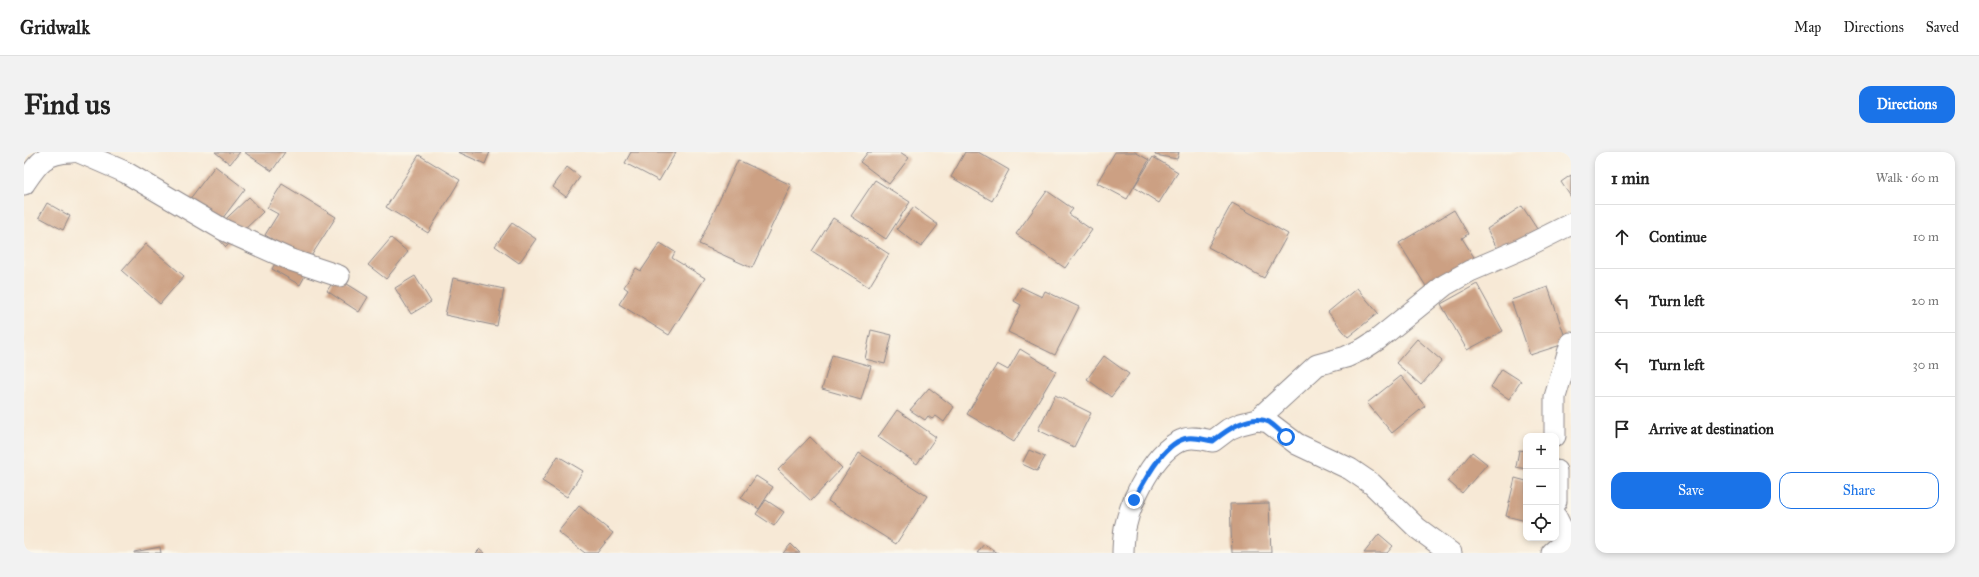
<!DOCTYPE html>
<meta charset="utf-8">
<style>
:root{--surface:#fff;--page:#f2f2f2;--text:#222;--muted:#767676;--line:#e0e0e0;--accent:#1a73e8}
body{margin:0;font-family:"IM FELL Great Primer",serif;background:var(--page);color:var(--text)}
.controls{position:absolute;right:12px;bottom:12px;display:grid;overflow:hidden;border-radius:8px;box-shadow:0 2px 6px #0003}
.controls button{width:36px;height:36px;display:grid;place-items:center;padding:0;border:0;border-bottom:1px solid var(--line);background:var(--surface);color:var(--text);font:20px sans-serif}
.stop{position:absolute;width:12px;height:12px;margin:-9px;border:3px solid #1a73e8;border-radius:50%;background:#fff}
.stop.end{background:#1a73e8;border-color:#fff;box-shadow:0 1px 4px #0008}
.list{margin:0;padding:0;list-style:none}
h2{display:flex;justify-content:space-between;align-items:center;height:52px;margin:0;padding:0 16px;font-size:17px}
h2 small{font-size:13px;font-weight:400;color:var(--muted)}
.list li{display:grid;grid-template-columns:26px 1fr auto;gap:12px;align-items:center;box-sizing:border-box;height:64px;padding:0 16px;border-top:1px solid var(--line)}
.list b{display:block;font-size:15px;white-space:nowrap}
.list em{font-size:13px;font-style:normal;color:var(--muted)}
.actions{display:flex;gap:8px;padding:12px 16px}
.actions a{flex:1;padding:9px 0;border:1px solid var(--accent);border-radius:12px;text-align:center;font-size:14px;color:var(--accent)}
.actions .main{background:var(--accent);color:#fff}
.icon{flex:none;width:22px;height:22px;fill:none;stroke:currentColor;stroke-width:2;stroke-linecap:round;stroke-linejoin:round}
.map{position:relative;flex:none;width:1547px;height:401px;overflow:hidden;border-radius:12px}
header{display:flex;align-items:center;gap:24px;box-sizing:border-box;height:56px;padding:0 20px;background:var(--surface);border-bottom:1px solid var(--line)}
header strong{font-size:19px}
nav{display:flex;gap:22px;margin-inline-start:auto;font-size:14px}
.intro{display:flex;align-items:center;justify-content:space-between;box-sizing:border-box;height:96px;padding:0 24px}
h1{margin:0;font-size:28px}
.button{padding:10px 18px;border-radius:12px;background:var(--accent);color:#fff;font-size:14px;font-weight:700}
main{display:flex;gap:24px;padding:0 24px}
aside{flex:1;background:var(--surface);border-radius:12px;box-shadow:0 2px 6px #0003}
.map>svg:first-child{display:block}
.building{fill:#cca083}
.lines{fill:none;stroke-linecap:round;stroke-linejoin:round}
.street-casing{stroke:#8c8688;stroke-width:23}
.street{stroke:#fff;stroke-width:21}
.route{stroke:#1a73e8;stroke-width:5}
</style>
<header>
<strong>Gridwalk</strong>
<nav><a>Map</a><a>Directions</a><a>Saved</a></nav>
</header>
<div class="intro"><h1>Find us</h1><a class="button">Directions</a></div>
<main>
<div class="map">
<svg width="1547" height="401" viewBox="0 0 1547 401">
<rect width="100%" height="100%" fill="#fbf7ec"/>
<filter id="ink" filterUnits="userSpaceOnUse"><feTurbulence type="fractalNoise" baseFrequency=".025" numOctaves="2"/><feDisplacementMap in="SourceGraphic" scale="8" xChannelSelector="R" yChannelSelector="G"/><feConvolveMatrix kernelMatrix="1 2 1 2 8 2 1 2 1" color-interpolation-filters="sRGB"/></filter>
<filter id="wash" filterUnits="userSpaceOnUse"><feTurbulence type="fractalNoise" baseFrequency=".012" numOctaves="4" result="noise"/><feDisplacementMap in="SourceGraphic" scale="16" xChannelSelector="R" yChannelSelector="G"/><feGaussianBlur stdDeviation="0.9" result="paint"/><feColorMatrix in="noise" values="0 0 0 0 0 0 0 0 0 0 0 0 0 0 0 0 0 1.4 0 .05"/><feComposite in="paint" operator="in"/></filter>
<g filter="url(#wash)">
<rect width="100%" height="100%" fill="#f7e9d6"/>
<g id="blocks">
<path class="building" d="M191 0H216L206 12Z
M220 0H261L248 19Z
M434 0H466L461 12Z
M607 0H652L635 29 601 11Z
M844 0H876L885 6 865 32 836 10Z
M941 0H954L985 18 968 49 927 25Z
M1091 0H1111L1125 8 1103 47 1073 31Z
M1132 0H1155L1153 7 1131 3Z
M395 3 436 28 404 81 362 55Z
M1129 5 1154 20 1135 51 1110 35Z
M714 8 767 33 728 116 675 92Z
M191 14 221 37 195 71 165 48Z
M543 15 556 25 542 45 529 35Z
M1547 23V45L1537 30Z
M851 28 886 50 862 87 827 64Z
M258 32 312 65 284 109 241 83 254 62 243 56Z
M1023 39 1049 57 1045 62 1068 78 1041 116 992 82Z
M225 45 239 60 202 95 188 80Z
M23 51 46 64 39 78 15 65Z
M1208 51 1264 82 1240 126 1184 95Z
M1498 54 1517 83 1476 102 1463 77Z
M890 55 914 73 897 95 873 77Z
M1430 58 1444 82 1438 86 1453 110 1405 139 1375 91Z
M809 66 865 102 845 135 788 99Z
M488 71 512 87 495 111 471 94Z
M367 86 384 100 362 127 344 113Z
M636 91 651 100 648 106 681 126 645 183 595 152 604 138 600 135 612 116 617 119Z
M122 92 160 124 136 152 98 119Z
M259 97 287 113 276 133 248 117Z
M391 124 407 150 387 162 371 136Z
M312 125 344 145 335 160 303 139Z
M429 126 480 137 473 174 421 163Z
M1453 132 1479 179 1443 198 1417 152Z
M997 135 1018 145 1021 139 1055 155 1031 203 984 180 997 153 990 149Z
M1524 135 1543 191 1506 203 1487 148Z
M1333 136 1354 161 1324 185 1304 160Z
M847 178 868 183 861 212 841 207Z
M1393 187 1418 209 1397 233 1372 211Z
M996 197 1032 219 990 290 943 262 973 212 984 218Z
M808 203 847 214 837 248 798 237Z
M1080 204 1105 222 1087 245 1063 227Z
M1478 217 1497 229 1485 247 1467 235Z
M1377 224 1401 254 1368 281 1343 251Z
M905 236 930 255 920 270 912 264 908 267 904 264 901 268 886 258Z
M1031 243 1067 261 1050 295 1014 278Z
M873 258 912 285 893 312 854 285Z
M786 285 818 316 787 349 754 318Z
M1005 298 1021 305 1013 319 998 312Z
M1495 298 1502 299V317L1492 315Z
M1448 300 1463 312 1438 341 1424 329Z
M835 301 903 344 872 392 804 349Z
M534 304 559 319 543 345 518 329Z
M732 324 749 335 735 357 717 346Z
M1491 326 1502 329V369L1482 364Z
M742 348 760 360 750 374 732 362Z
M1245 351 1247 401H1208L1206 352Z
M555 354 589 381 573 401H561L534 380Z
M1355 382 1369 394 1363 401H1340Z
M767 392 776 401H759Z
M960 392 974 401H953Z
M136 395 137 401H110V400Z
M456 397 461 401H452Z"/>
</g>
</g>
<g filter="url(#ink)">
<use href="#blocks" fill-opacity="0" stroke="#8c8688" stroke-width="1"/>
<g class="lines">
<defs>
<path id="street" d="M55 0 101 20 200 78 267 108 315 124
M0 32C14 11 20 1 47 0
M1233 268 1293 213 1322 205 1339 197 1353 188 1421 133 1446 119 1495 98 1547 72
M1531 284V245L1547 191
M1532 319V349
M1099 401C1099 393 1100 384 1101 376 1107 348 1131 296 1161 287 1170 284 1181 288 1189 289L1205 277 1217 272 1233 268 1244 270 1273 292 1326 317 1348 332 1393 376 1427 401
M1528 401 1536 394 1542 385 1532 365"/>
</defs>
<use href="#street" class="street-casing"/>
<use href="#street" class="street"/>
</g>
</g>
<g class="lines" filter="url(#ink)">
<path class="route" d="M1110 348C1120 330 1140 289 1164 286 1172 285 1181 288 1189 289 1203 278 1226 261 1245 270 1251 274 1257 280 1262 285"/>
</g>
</svg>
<div class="controls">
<button>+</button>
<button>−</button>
<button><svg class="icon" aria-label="locate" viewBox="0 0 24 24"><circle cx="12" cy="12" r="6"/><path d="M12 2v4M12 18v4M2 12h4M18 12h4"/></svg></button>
</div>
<div class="stop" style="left:1262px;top:285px"></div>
<div class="stop end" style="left:1110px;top:348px"></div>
</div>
<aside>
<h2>1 min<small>Walk · 60 m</small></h2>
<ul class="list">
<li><svg class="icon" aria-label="ahead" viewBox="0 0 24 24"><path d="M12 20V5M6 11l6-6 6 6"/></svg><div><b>Continue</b></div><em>10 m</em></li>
<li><svg class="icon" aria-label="left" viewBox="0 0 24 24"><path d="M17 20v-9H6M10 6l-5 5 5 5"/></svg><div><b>Turn left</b></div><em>20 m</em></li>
<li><svg class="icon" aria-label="left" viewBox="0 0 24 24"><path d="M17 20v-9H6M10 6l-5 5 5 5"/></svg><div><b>Turn left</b></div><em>30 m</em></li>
<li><svg class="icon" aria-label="arrive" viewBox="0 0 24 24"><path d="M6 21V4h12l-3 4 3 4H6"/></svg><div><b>Arrive at destination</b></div></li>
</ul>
<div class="actions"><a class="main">Save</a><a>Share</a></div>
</aside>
</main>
